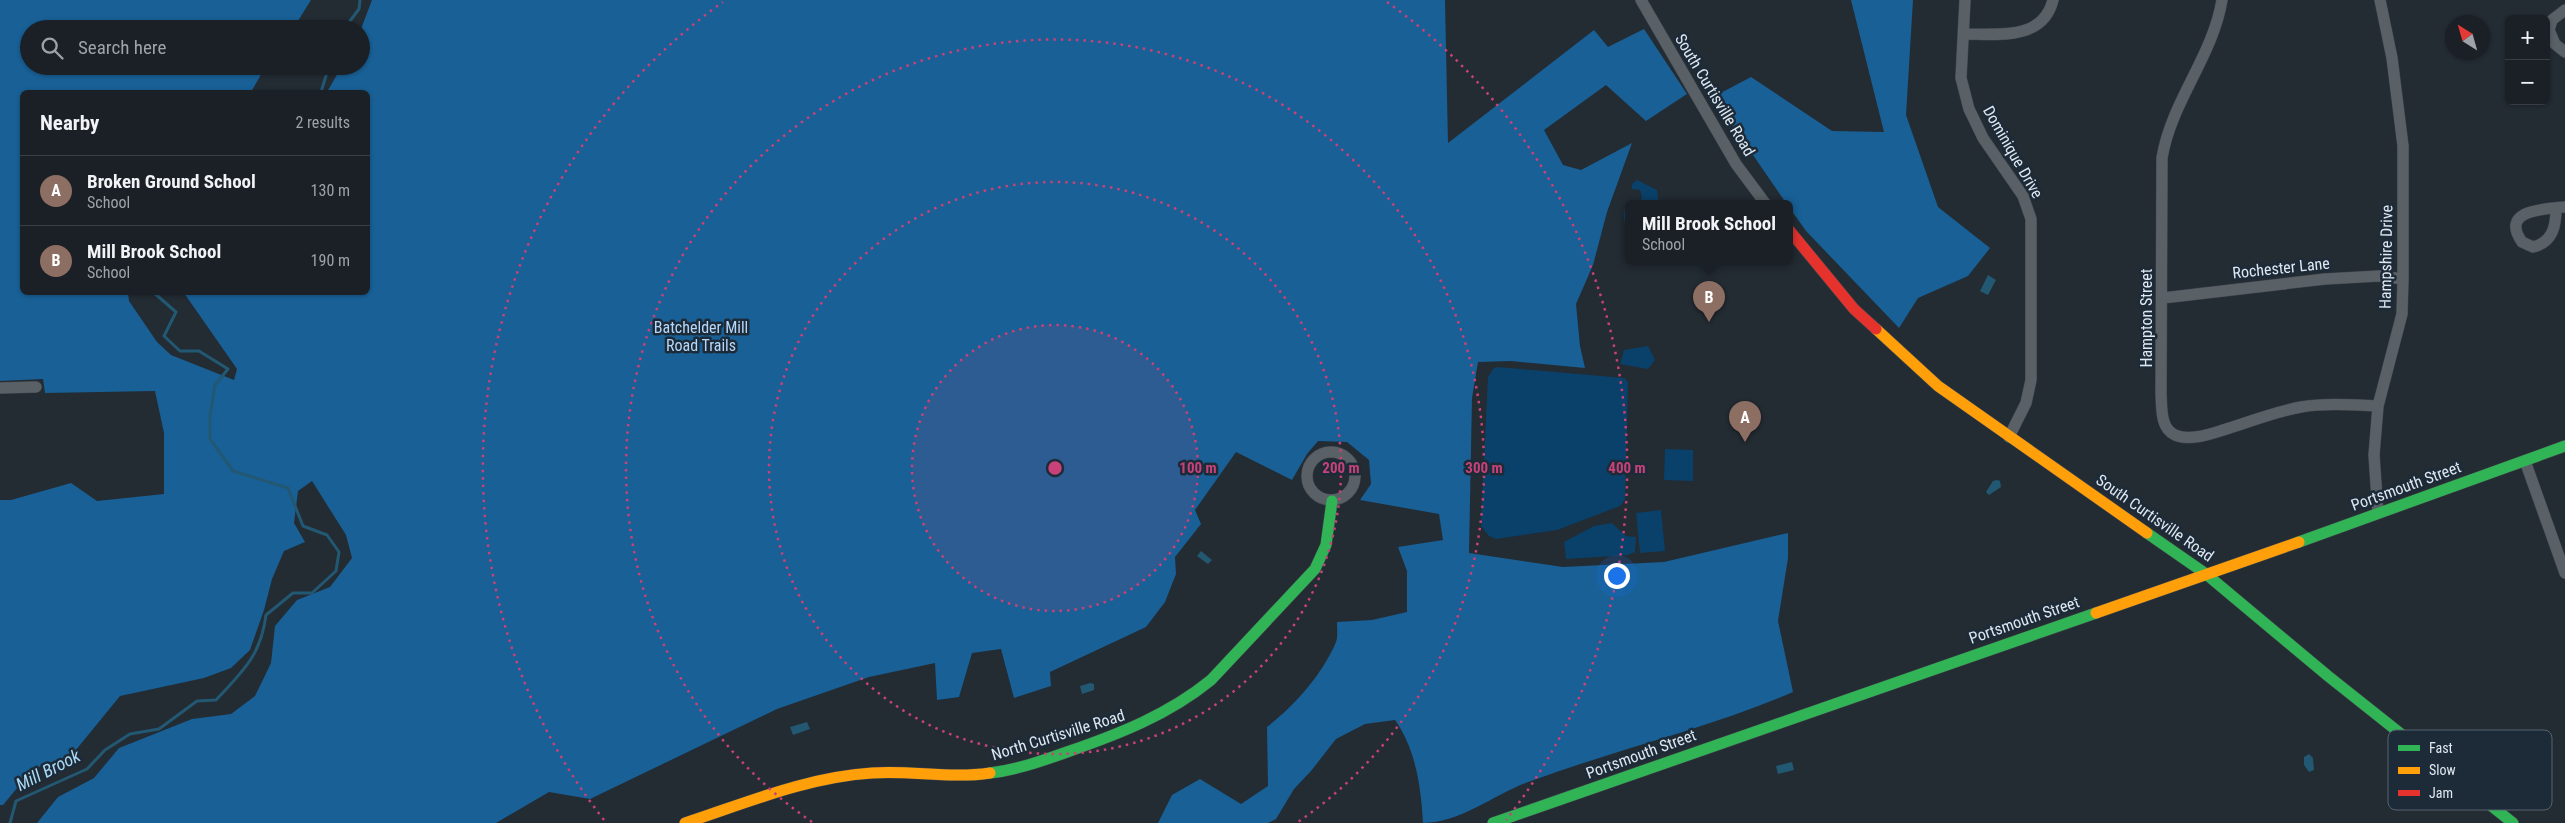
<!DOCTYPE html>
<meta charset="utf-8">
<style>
:root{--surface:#1a2026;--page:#272d32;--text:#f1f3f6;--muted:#9fa3a7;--line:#383e43;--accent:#0b8043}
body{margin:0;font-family:"Roboto Condensed",sans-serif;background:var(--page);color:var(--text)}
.controls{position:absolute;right:15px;top:15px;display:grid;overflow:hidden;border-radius:8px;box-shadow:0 1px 4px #0004}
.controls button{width:45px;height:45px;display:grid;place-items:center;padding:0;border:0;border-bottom:1px solid var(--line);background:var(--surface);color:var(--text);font:25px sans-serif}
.compass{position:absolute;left:2445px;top:15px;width:45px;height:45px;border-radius:50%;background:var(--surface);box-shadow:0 1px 4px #0004;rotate:323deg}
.you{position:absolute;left:1616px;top:575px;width:18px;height:18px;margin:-12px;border:4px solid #fff;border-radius:50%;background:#1a73e8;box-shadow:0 0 0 8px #1a73e833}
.badge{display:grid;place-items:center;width:32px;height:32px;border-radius:50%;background:var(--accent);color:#fff;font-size:16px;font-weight:700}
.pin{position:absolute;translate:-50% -41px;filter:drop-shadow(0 1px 2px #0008)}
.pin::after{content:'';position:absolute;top:26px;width:18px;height:15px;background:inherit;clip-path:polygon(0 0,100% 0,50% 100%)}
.popup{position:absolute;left:1625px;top:200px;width:168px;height:65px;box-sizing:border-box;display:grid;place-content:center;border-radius:8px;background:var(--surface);filter:drop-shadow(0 1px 4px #0005);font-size:16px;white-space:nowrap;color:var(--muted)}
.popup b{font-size:19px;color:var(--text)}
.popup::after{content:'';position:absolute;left:50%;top:100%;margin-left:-10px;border:10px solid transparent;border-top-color:var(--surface)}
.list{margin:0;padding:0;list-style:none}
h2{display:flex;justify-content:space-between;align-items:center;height:65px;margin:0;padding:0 20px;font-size:21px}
h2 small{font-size:16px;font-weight:400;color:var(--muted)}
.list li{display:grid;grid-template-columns:32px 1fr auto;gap:15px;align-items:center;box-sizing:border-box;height:70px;padding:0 20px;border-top:1px solid var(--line)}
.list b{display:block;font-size:19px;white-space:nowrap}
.list p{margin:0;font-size:16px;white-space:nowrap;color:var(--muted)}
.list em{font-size:16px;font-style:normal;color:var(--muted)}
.icon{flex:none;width:28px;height:28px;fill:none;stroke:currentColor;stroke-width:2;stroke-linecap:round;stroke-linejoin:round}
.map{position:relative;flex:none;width:2565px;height:823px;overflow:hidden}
.search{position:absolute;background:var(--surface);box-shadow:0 1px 4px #0004;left:20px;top:20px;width:350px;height:55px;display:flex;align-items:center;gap:12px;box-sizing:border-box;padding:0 18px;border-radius:28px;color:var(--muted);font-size:19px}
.panel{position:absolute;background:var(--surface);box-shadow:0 1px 4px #0004;left:20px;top:90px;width:350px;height:205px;border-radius:8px}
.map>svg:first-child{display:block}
.green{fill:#0a416a}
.forest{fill:#186096}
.water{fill:#235873}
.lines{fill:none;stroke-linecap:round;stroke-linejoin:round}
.stream{stroke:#235873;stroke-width:3}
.street-casing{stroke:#40464d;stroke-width:12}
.fast-casing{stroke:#40464d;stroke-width:12}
.slow-casing{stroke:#40464d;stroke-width:12}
.jam-casing{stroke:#40464d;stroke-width:12}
.street{stroke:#596066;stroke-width:11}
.fast{stroke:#30b455;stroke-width:11}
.slow{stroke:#ff9f0a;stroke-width:11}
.jam{stroke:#e5322d;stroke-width:11}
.ring{fill:none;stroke:#c84279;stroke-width:2.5;stroke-dasharray:2.5 5}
.labels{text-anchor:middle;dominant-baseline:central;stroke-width:5;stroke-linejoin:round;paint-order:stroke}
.street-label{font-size:16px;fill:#dfe8f1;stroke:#1d2b39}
.park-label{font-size:16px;fill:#b4d8fb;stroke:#1d2b39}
.water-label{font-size:18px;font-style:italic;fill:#abdaf5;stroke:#1d2b39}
.key{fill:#1d2b39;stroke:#576470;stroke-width:1}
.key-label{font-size:14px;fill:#dfe8f1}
.centre{fill:#c84279;stroke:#1d2b39;stroke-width:2.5}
.ring-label{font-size:15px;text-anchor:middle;font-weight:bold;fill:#c84279;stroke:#1d2b39;stroke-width:5;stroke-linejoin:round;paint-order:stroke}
</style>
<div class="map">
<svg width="2565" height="823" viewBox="0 0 2565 823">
<rect width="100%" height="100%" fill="#232b33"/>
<path class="green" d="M1637 180 1657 190 1659 203H1629V227H1626C1623 218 1622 209 1629 202H1639L1642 198 1640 190 1632 189V184Z
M1648 346 1655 360 1648 369 1620 364 1624 350Z
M1497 367 1624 378 1628 382 1625 500 1620 506 1557 530 1496 539 1489 536 1481 526 1488 377 1493 369Z
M1665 449 1693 450V481L1664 480Z
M1661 510 1665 551 1640 553 1636 513Z
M1612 523 1626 536 1636 537 1635 552 1628 555 1566 559 1564 542 1594 526Z"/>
<path class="forest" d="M0 0H311L293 29H29V66H266L251 92H22V292L128 293 129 301 157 342 171 355 234 380 237 369 184 293 368 292V92H327L342 66H361V29L372 0H1445L1448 143 1594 30 1608 47 1644 29 1687 94 1646 121 1606 85 1544 130 1563 165 1581 170 1632 143 1607 212 1593 265 1576 304 1580 346 1585 368 1511 361 1478 362 1472 398 1469 553 1563 567 1664 562 1788 533V558L1778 621 1793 692C1709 728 1618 749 1531 781 1496 793 1461 823 1423 823 1421 787 1416 750 1395 720L1365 724 1336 739 1311 771 1294 789 1276 819 1268 823H1158L1172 795 1200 779 1241 804 1268 786 1267 727C1295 705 1322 675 1336 642 1338 636 1337 628 1337 622L1372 620 1407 612V571L1398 547 1443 540 1439 514 1360 500 1371 484 1369 460 1347 442 1318 441 1307 454 1292 480 1236 452 1195 510 1201 524 1175 557 1176 574 1165 602 1146 627 1050 672 1051 686 1014 698 1001 649 972 653 959 697 937 700 935 663 869 677 777 709 590 799 549 792 496 823H37L58 797 94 778 119 748 192 719 231 714 255 696 271 663 275 626 297 600 330 587 352 558 346 535 312 481 298 491 294 523 305 542 284 551 272 579 264 610 250 650 231 668 204 678 120 696 71 756 33 769 3 805H0V500H11L71 483 97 501 164 494V433L155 391 45 393 43 379 0 381Z
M1851 0H1913L1906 115 1938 207 1990 248 1968 276 1918 298 1899 328 1806 231 1789 207V203H1786L1713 97 1751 77 1832 131 1884 132Z"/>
<path class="water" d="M1988 275 1996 280 1988 295 1980 291Z
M1997 480 2000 481 2001 487 1989 495 1986 492 1993 481Z
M1201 551 1212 560 1208 564 1197 556Z
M1090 683 1094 684V690L1082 694 1080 686Z
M807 722 810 729 793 735 790 727Z
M2309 754 2313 758 2314 770 2309 772 2304 765V757Z
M1792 762 1794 770 1778 774 1776 766Z"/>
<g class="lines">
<path class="stream" d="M344 29 359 9 360 0
M321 92 329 66
M10 823 16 801 87 769 105 750 130 734 159 729 197 701 216 700C243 671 261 655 266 615L293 593H312L336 571 339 552 327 535 303 526 288 488 233 471 210 439V415L215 385 228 369 199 351H180L164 336 176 312 153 292"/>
<defs>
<path id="street" d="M1641 0 1736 164 1765 203
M1965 0 1961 78 1969 109 1983 138 2023 196 2031 219V380L2026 403 2009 437
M2222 0C2213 56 2171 102 2162 158L2161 394C2162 408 2160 428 2175 435 2188 441 2207 435 2220 431 2247 423 2273 412 2301 407 2326 403 2353 405 2378 406
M2565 10 2552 20 2549 30 2555 44 2565 52
M1964 34C1997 34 2043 41 2053 0
M2556 208C2556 226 2553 242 2533 247L2522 242C2499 209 2546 209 2565 207
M2163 298 2325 279 2379 276 2403 279
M0 388 36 387
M1307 476a24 24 0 1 1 48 0a24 24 0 1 1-48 0Z
M2525 461 2565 573
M2378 513 2374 455 2378 406 2402 314 2403 279V146L2392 58 2380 0"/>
<path id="fast" d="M2147 533 2206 574 2328 676 2513 823
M2299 542 2565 446
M990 773C1016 770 1042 761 1067 752 1119 734 1168 715 1211 680L1315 569 1326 545 1332 501
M1493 823 2096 613"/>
<path id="slow" d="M1876 329 1938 386 2147 533
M2096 613 2299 542
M685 823C746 803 807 777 872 773 911 770 950 779 990 773"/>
<path id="jam" d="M1789 230 1854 309 1876 329"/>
</defs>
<use href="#street" class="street-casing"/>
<use href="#fast" class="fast-casing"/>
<use href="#slow" class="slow-casing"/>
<use href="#jam" class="jam-casing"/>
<use href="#street" class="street"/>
<use href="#fast" class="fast"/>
<use href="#slow" class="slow"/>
<use href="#jam" class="jam"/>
</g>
<circle cx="1055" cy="468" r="143" fill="#c84279" fill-opacity=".12"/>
<g class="ring">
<circle cx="1055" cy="468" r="143"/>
<circle cx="1055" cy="468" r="286"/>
<path d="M812 822A429 429 0 1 1 1298 822"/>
<path d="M604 820A572 572 0 0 1 723 2M1387 2A572 572 0 0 1 1506 820"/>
</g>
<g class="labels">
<g class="street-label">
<text transform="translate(1715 95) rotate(59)">South Curtisville Road</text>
<text transform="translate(2013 152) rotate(60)">Dominique Drive</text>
<text transform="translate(2386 257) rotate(-89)">Hampshire Drive</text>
<text transform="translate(2281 268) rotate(-6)">Rochester Lane</text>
<text transform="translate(2146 318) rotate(-90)">Hampton Street</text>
<text transform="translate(2406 486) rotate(-20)">Portsmouth Street</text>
<text transform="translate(2155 518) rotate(35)">South Curtisville Road</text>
<text transform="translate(2024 620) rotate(-19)">Portsmouth Street</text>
<text transform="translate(1058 735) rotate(-17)">North Curtisville Road</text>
<text transform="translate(1641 754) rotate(-20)">Portsmouth Street</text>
</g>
<g class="park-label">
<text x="701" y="327">Batchelder Mill<tspan x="701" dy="18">Road Trails</tspan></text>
</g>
<g class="water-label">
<text transform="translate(48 770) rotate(-27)">Mill Brook</text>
</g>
</g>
<rect x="2388" y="730" width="164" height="80" rx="8" class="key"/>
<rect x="2398" y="745" width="22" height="6" fill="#30b455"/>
<rect x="2398" y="767" width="22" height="7" fill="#ff9f0a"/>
<rect x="2398" y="790" width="22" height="6" fill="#e5322d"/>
<g class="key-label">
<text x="2429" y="753">Fast</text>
<text x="2429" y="775">Slow</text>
<text x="2429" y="798">Jam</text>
</g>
<circle cx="1055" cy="468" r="8" class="centre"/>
<g class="ring-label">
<text x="1198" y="473">100 m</text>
<text x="1341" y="473">200 m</text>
<text x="1484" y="473">300 m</text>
<text x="1627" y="473">400 m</text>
</g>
</svg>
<div class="controls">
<button>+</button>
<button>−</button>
</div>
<svg class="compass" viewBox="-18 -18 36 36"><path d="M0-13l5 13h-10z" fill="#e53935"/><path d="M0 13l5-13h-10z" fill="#9fa3a7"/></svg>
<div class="you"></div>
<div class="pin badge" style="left:1745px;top:442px;background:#8d6e63">A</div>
<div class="pin badge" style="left:1709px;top:322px;background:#8d6e63">B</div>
<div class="popup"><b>Mill Brook School</b>School</div>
<div class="search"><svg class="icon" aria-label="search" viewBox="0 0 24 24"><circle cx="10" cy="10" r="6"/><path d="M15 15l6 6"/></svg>Search here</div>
<section class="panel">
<h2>Nearby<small>2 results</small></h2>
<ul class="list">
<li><span class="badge" style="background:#8d6e63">A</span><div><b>Broken Ground School</b><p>School</p></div><em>130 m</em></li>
<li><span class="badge" style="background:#8d6e63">B</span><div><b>Mill Brook School</b><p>School</p></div><em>190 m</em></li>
</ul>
</section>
</div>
